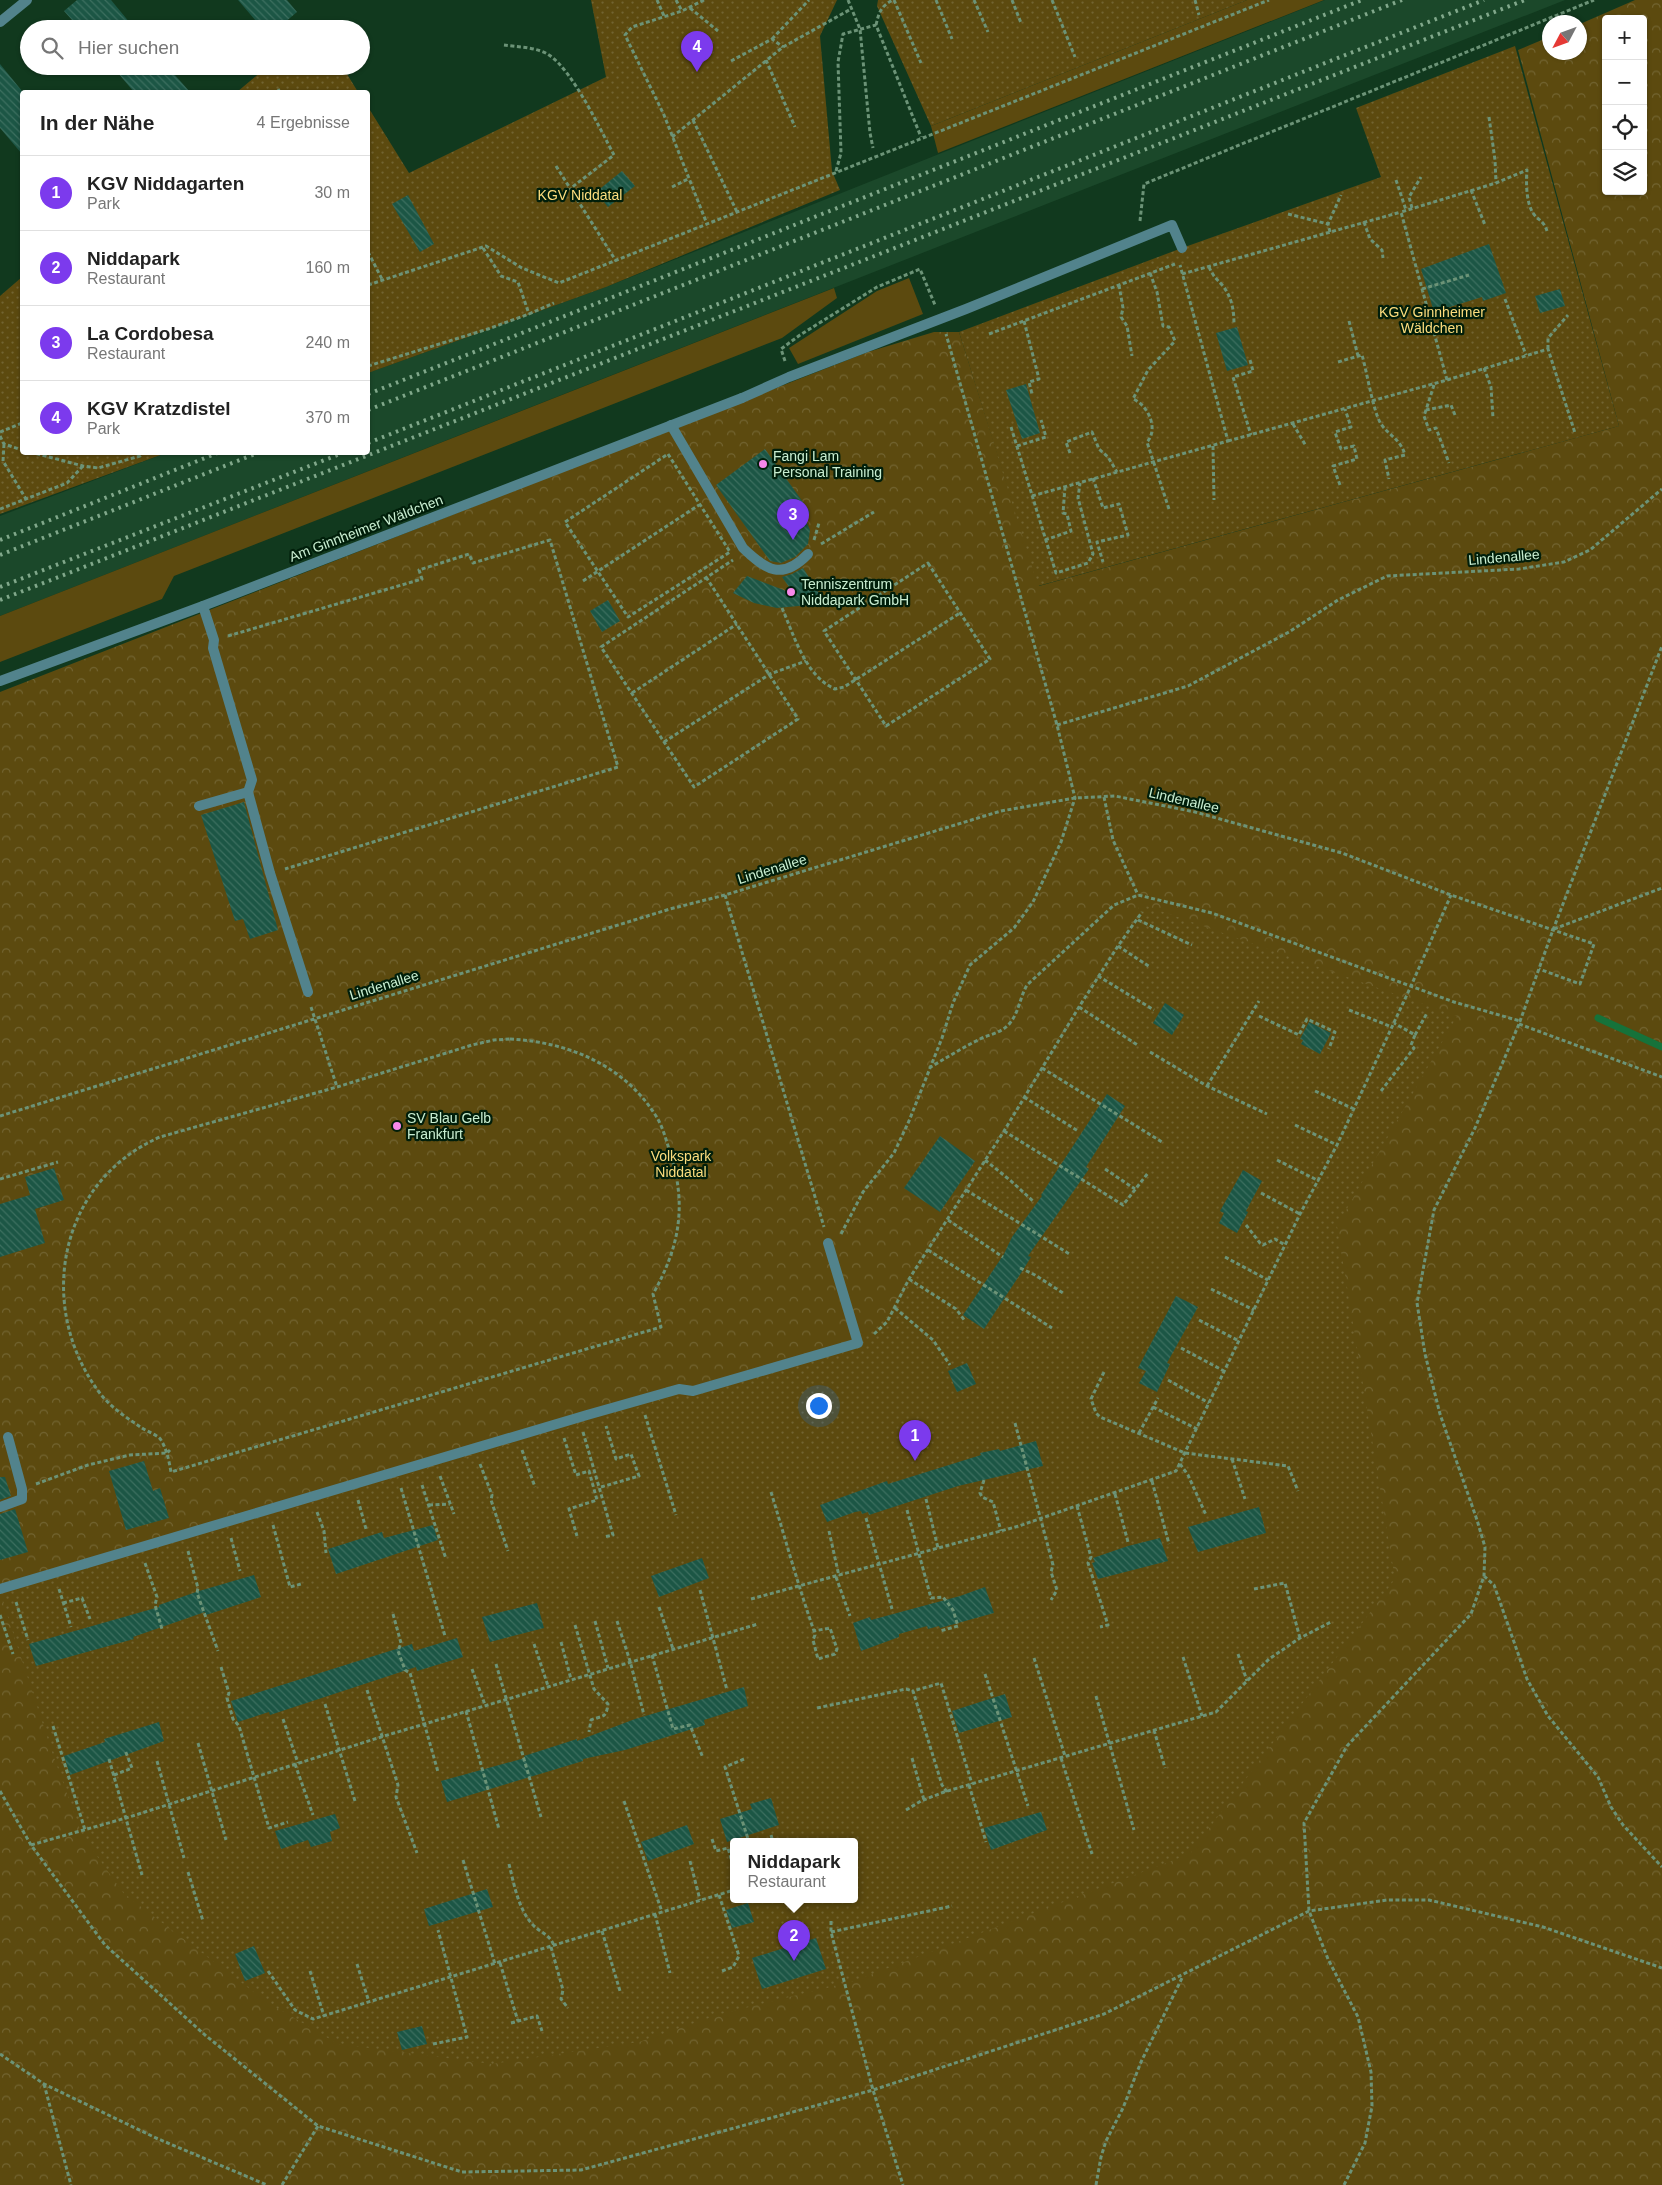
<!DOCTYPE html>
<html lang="de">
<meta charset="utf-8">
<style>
:root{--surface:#fff;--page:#f2f2f2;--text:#222;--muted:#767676;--line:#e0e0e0;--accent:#7c3aed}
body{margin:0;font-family:Arial,sans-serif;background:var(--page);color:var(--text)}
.controls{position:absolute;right:15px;top:15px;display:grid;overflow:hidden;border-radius:5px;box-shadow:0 1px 4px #0004}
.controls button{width:45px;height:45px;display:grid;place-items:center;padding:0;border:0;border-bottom:1px solid var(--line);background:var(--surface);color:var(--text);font:25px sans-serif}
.compass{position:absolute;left:1542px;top:15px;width:45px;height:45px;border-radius:50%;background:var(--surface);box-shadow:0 1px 4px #0004;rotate:229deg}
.you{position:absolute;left:818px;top:1405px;width:18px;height:18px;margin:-12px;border:4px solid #fff;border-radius:50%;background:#1a73e8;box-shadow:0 0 0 8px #1a73e833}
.badge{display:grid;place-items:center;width:32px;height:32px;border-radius:50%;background:var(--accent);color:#fff;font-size:16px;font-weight:700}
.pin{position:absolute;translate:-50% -41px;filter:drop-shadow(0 1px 2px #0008)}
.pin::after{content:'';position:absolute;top:26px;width:18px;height:15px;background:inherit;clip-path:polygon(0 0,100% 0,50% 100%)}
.popup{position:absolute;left:730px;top:1838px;width:128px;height:65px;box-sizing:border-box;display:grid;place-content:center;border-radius:5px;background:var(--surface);filter:drop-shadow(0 1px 4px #0005);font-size:16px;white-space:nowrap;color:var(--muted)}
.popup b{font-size:19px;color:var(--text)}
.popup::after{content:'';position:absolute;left:50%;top:100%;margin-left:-10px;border:10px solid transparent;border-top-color:var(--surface)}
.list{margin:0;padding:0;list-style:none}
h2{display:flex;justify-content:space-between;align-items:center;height:65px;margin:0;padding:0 20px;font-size:21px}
h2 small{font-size:16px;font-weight:400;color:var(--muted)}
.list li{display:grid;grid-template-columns:32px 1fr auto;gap:15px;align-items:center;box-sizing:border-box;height:75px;padding:0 20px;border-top:1px solid var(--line)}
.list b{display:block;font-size:19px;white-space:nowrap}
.list p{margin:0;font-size:16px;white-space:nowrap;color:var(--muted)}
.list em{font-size:16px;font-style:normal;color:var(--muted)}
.icon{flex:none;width:28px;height:28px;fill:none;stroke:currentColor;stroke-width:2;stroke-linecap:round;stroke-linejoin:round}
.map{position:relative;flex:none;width:1662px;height:2185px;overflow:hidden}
.search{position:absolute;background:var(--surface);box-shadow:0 1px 4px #0004;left:20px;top:20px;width:350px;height:55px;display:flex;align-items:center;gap:12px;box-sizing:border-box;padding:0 18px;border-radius:28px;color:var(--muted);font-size:19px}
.panel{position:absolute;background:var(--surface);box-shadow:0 1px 4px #0004;left:20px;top:90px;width:350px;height:365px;border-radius:5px}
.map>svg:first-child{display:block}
.built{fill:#1b482a}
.grass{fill:#5c4a0f}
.forest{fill:url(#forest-crowns);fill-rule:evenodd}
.garden{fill:url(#garden-dots);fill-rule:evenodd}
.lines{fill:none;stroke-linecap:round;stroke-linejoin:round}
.stream{stroke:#16723a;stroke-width:7}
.building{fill:url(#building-back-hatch)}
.path{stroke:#6c9377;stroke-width:3;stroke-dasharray:4 2.5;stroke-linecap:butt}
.service{stroke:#52838c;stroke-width:10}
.minor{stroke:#52838c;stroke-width:10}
.rail{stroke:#81a88b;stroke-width:4;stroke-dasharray:2.5 5;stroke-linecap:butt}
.poi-dot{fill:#f788eb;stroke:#001e0a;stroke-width:2}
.labels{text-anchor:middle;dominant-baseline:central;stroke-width:4.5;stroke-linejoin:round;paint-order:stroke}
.park-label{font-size:14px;fill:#fddd7e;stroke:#001e0a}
.poi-label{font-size:14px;fill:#c9eed1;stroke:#001e0a;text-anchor:start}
.street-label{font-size:14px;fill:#c9eed1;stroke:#001e0a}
</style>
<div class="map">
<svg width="1662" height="2185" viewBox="0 0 1662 2185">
<defs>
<pattern id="forest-crowns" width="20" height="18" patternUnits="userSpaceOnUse" patternTransform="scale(1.25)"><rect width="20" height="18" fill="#5c4a0f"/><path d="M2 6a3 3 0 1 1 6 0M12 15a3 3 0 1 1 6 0" fill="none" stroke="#726431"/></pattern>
<pattern id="garden-dots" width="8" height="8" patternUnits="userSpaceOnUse" patternTransform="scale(1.25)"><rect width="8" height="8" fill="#5c4a0f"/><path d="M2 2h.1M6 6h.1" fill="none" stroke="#726431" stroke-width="1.8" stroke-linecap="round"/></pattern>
<pattern id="building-back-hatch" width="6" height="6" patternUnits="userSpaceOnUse" patternTransform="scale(1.25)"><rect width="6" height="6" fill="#1c5645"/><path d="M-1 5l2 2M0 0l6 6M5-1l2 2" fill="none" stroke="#3c6f5f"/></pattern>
</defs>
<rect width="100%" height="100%" fill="#11391e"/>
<path class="built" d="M1325 0H1565L0 616V516L166 453 368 452V373L606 287Z"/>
<path class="grass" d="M1247 0H1324L938 153 931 126Z
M909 278 923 314 798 364 789 348 877 291Z
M834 288 837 298 782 338 174 576 162 599 0 662V616Z"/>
<path class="forest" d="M1635 0H1662V2185H0V692L868 352 934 332H959L1039 586 1619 426 1518 50 1549 37 1550 52H1580V24ZM1606 19H1643V191H1606ZM734 1842H854V1900H734Z"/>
<path class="garden" d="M591 0H837L820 36 832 171 840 190 606 287 368 373V107L409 173 606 77Z
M878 0H1247L931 126 877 6Z
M1515 46 1619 426 1038 586 959 332 1182 248 1381 177 1356 108Z
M268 66H342L358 92H237Z
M22 277V452L166 453 0 514V296Z
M1141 904 1457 1016 1337 1226 1395 1579 1190 1854 854 1981 721 2014 639 2042 492 2064 338 2044 267 2002 124 1894 82 1835 52 1752 0 1593 858 1343 889 1312ZM734 1842H854V1900H734Z"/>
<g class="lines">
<path class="stream" d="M1598 1018 1662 1047"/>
</g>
<path class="building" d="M77 0H111L135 29H80L64 11Z
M238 0H287L297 12 277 29H263Z
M0 64 22 91V154L0 128Z
M112 66H167L190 92H134Z
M622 171 635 186 608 207 596 192Z
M408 195 434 244 420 252 392 204Z
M1489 244 1506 293 1483 301 1482 297 1434 312 1421 269Z
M1560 289 1565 306 1540 313 1535 296Z
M1237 327 1248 365 1227 371 1216 333Z
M1026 384 1040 433 1022 439 1006 390Z
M765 449 810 512 804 516 810 530 808 544 795 557 781 563 770 561 716 485Z
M803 568 823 599 814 602 820 604 777 608 754 603 733 593 747 576 794 594 782 577 792 574Z
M608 600 620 621 602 632 590 611Z
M244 802 278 930 250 939 243 919 235 921 201 815Z
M1165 1003 1184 1015 1172 1035 1153 1023Z
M1309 1022 1331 1033 1320 1054 1301 1044 1303 1040 1300 1039Z
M1107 1094 1125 1106 1086 1167 1089 1169 1028 1256 1031 1257 1023 1270 984 1329 963 1315 1004 1254 1012 1237 1042 1196 1041 1195Z
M940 1136 975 1161 940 1212 904 1188Z
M54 1168 64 1200 35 1209 45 1243 0 1257V1204L30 1195 25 1177Z
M1243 1170 1262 1181 1246 1211 1248 1212 1237 1233 1219 1223 1224 1213 1220 1211Z
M1176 1296 1198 1307 1167 1363 1170 1364 1157 1392 1139 1383 1146 1371 1138 1368Z
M967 1363 976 1384 957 1392 948 1371Z
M1036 1441 1043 1466 958 1486 869 1515 868 1512 862 1514 861 1511 855 1512 827 1522 820 1505 887 1481 888 1484 981 1455 980 1453 999 1449 1000 1451Z
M144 1461 153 1491 160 1488 169 1518 126 1530 109 1471Z
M0 1477H5L11 1496 0 1500Z
M1259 1507 1266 1533 1198 1552 1188 1527Z
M15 1509 28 1552 0 1560V1514Z
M433 1525 438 1540 336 1574 328 1549 382 1532 384 1538Z
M1160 1538 1168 1561 1098 1579 1092 1563 1095 1562 1093 1558 1128 1546Z
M702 1558 709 1578 659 1597 651 1576Z
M254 1575 261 1597 206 1615 205 1612 133 1637 134 1639 36 1666 29 1644 159 1607V1605L199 1591Z
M985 1587 994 1613 940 1628 939 1626 928 1629 927 1626 899 1634V1637L861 1651 853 1623 870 1617 871 1620 960 1596Z
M537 1603 544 1628 490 1642 482 1617Z
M457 1638 463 1657 417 1671 416 1667 270 1715 269 1712 238 1722 231 1701 412 1644 414 1651Z
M744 1687 748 1706 704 1720 705 1725 625 1750 583 1759V1761L447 1802 441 1781 525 1758 524 1756 577 1739V1741L635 1719Z
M1005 1694 1012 1717 959 1733 952 1711Z
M159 1722 164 1741 70 1775 64 1756 105 1742 104 1739Z
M771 1798 779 1825 727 1842 720 1819 752 1809 750 1804Z
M1041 1812 1047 1830 991 1850 984 1828Z
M335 1814 340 1828 330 1832 332 1841 311 1847 308 1840 281 1849 275 1831Z
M687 1825 694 1844 648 1861 641 1842Z
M487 1889 493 1907 429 1926 424 1909Z
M748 1903 754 1922 732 1928 726 1910Z
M816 1938 826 1969 762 1989 752 1958Z
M254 1946 265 1973 245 1981 235 1954Z
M422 2026 427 2044 402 2050 397 2032Z"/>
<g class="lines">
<path class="path" d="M657 0 664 16
M676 0 682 11
M704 0 682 11 632 27 625 35 664 115 707 224
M848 0 860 29 870 133 873 148
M894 0 921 63
M936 0 952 39
M974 0 988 32
M1012 0 1021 23
M1052 0 1075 57
M1195 0 1199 15
M690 8 718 31
M876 25C879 12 881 6 893 0
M772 39 809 0
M504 45C518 47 537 47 549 55 573 71 600 129 614 155L571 188
M766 60 795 127
M731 61 772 39 783 47
M278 89 280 92
M1489 117 1495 160 1496 183
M693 120 737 212
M672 137 783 47 851 9
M556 166 616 261
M836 171 841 153 838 62 843 34 876 25 921 137
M1396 180 1406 210
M672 187 688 179
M1471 190 1485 225
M1412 208 1409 197 1421 177
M1288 214 1328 224
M1140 221 1144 184 1594 0
M1364 222 1370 239 1382 250 1383 258
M1330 232 1328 224 1341 195
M483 248 501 276 518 282 529 314
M368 252 383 281
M1209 267C1214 278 1216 278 1223 286 1232 298 1234 310 1234 325
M1150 273 1157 292 1163 326 1169 327 1175 341 1148 370 1133 399C1148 405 1159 429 1147 442L1169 509
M1182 274 1401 212
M368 285 486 246 522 268 559 283 1269 0
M1119 285 1123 308 1121 317 1127 326 1132 356
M1422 289 1469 275
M1505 299 1526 355
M1024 321 1039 379 1029 382 1032 394
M1349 321 1358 356
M989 334 1175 264
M1548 349V338L1568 315
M1250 360 1253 371 1233 377 1251 435
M785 361 781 349 800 335 877 287 920 269 935 305
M1338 362 1362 355C1367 372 1373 411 1381 424 1389 436 1400 438 1405 455L1385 460 1389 479
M368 366 488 329 529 314 554 303
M1484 368 1491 387 1493 418
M1447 380 1401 212 1496 183 1527 170C1526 182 1526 202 1533 213 1538 221 1543 219 1547 231
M1434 385 1426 410 1451 405 1455 415
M1426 410 1424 416 1429 430 1436 428 1449 463
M1293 424 1306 446
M1011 427 1056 573 1088 563 1093 554 1078 498 1080 483
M0 432 22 423
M0 436 4 444 22 450
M1228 441 1447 380 1548 349 1575 433
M4 444 3 461 26 499
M1017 446 1046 437 1041 420
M1213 446 1214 500
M30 452 83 466 98 468 140 456 144 452
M1070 453 1066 442 1092 432 1099 449 1108 457 1117 472
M668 454 730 552 628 617 565 522Z
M1093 478 1103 508 1119 504 1128 535 1097 542 1103 562
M1340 485 1333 466 1357 459 1354 446 1341 449 1335 432 1351 427 1345 409
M1032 496 1228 441 1180 265
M0 509 67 483 83 466
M814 540 819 523
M1045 540 1071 531 1067 514 1063 513 1065 487
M821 544 874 512
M928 563 990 659 886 726 824 631Z
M706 577 798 719 694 787 601 647 733 560
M583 581 699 505
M782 608C794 635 805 676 835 689L844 687 960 613
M228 636 422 579 419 570 469 554 473 563 550 540 618 767 285 869
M632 693 737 624
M1057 725 1188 686 1289 632 1338 600 1387 576 1519 569 1564 562 1590 550 1662 489
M664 742 770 674 806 661
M1104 797 1113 840 1138 895
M725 895 824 1227
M1138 920 1192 945
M1554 929 1662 888
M1118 946 1150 967
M1098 976 1154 1010
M311 1007 337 1087
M1079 1007 1139 1046
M1349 1010 1392 1027
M1259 1016 1299 1035 1307 1019 1335 1032 1329 1049
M1519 1024 1662 1077
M1415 1035 1427 1013
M510 1039C568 1042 624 1065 656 1116 663 1127 666 1140 670 1152 687 1205 680 1246 653 1294L661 1327 171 1472C169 1461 167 1450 161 1440 158 1435 148 1432 142 1428 127 1418 110 1407 99 1392 35 1306 59 1181 160 1137L337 1087 472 1045 494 1040Z
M1150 1052 1207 1086 1267 1114
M929 1068C946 1058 962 1048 980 1039 990 1034 1002 1033 1010 1023 1019 1012 1020 997 1027 985L1114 905 1138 895 1212 913 1454 1002 1520 1021
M1042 1068 1162 1142
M1207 1086 1259 1001
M1315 1091 1354 1109
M1381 1091 1414 1048 1411 1045 1415 1035 1394 1023
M1024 1097 1078 1131
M0 1116 670 909 725 895 1001 811 1075 798 1115 796 1195 812 1342 853 1451 895 1594 944 1580 984 1539 969
M1295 1125 1337 1145
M1004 1131 1123 1205 1148 1173
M985 1160 1011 1181 1033 1201
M1277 1160 1319 1181
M1105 1169 1135 1189
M0 1179 58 1162
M966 1190 1071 1255
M1261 1193 1300 1214
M948 1220 1003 1257
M1246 1225 1260 1243 1263 1245 1275 1239 1285 1245
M841 1234 863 1192 894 1153 909 1121 942 1038 953 1003 970 965 1014 928 1033 902 1061 842 1075 798 1057 725 946 334
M928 1250 1052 1328
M1225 1257 1268 1280
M1020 1268 1035 1275 1063 1293
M909 1279 956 1309 965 1321
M1211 1289 1254 1310
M895 1308 933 1340 950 1365
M1199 1320 1239 1341
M874 1334 887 1322 909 1279 1004 1131 1079 1007 1118 946 1142 912
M1181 1348 1224 1371
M1104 1372 1091 1399 1096 1413 1100 1417 1185 1453 1288 1466 1298 1491
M1168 1380 1209 1403
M1153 1407 1197 1429
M645 1415 676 1515
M1015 1423 1053 1565 1051 1572 1057 1590 1051 1600
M583 1432 613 1535 604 1537
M1139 1433 1158 1398
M564 1438 576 1475 589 1471 597 1500 569 1509 577 1536
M522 1450 535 1487
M1232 1459 1245 1499
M480 1464 492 1495 491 1500 508 1551
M1180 1464 1188 1475 1206 1515
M440 1476 454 1514
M984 1480 980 1493 982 1497 993 1502 1001 1531
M1152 1481 1169 1544
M36 1484 88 1465 130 1455 167 1453 170 1450
M422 1485 446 1559
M601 1487 639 1476 631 1454 616 1459 606 1426
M401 1488 445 1636
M771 1492C785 1538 798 1585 814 1631L815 1635 813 1640 818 1659 835 1654 837 1649 830 1628 814 1631
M1115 1494 1128 1542
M926 1499 938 1548
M358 1500 366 1529
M429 1505 450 1504
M1077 1506 1091 1557 1088 1563 1108 1625 1100 1627
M907 1510 931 1598 943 1597 953 1610 958 1626 940 1631
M317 1512 324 1531 326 1553
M866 1518 892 1609
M273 1525 290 1587 301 1584
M829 1531 839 1576
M231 1538 240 1571
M188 1551 198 1588 197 1593 218 1651
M145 1563 157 1597 155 1605 162 1629
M1484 1576 1494 1585 1527 1679 1548 1716 1598 1777 1611 1807 1623 1825 1662 1867
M836 1577 850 1616
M59 1589 71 1627
M1254 1589 1285 1583 1300 1638
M700 1590 727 1690
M751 1599 1019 1526 1176 1471 1300 1214 1337 1145 1411 986 1451 895
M16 1602 28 1640
M63 1603 82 1598 90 1619
M659 1607 673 1649
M393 1614 401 1643 398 1651 405 1670 410 1673 438 1772
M0 1615 13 1654
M595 1621 608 1668
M617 1621 630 1661 644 1715
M575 1625 594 1689 608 1704C606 1719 603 1715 591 1720L589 1732
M561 1642 571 1679
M534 1644 548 1686
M1238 1654 1247 1681
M652 1655 673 1729 690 1725 703 1758
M1183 1657 1202 1716
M1034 1658 1065 1756
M496 1664 541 1817
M221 1667 229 1693 227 1698 233 1719 239 1726 269 1828 288 1822
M472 1669 485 1705
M985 1674 1028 1806
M367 1690 398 1785 396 1797 417 1853
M1096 1696 1134 1830
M325 1704 355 1801
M817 1708 906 1689 913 1691
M466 1711 499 1829
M283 1719 298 1763
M53 1726 85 1830
M1154 1730 1165 1768
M198 1743 226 1840
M912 1758 924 1800
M1061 1758 1092 1854
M109 1759 142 1875
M744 1759 725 1767 749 1842
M157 1761 184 1858
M295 1764 313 1815
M114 1775 132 1768 125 1750
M969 1785 986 1842
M0 1791 31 1845 105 1945 205 2035 318 2126 462 2172 581 2170 873 2090 1104 2014 1309 1911 1387 1900H1429L1543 1927 1662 1968
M947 1792 942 1785 913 1691 941 1683 972 1784
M624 1801 662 1912
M906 1810 921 1801 944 1792 1216 1712 1269 1659 1300 1638 1331 1622
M771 1835 773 1842
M712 1839 716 1851 728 1848 734 1869
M31 1845 126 1818 381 1737 758 1624
M463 1860 495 1964
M690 1861 700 1900
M509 1864C514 1884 518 1908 532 1924 540 1933 550 1934 554 1946
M188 1872 203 1921
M719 1895 739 1956 733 1967 722 1971
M655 1914 670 1973
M831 1921V1932L873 2090 903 2185
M602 1931 620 1991
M831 1932 952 1906
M551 1947 563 1990 561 1999 568 2008
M500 1963 518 2021
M357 1964 369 2002
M268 1971 295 2010 313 2019 734 1890
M310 1971 324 2016
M511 2023 537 2016 542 2031
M433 2044 467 2037 438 1930
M0 2054 44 2084 156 2138 267 2185
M44 2084 71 2185
M282 2185 318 2126
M1096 2185 1101 2157 1106 2141 1123 2108 1141 2062 1183 1976
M1344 2185 1365 2143 1372 2106 1371 2072 1358 2017 1328 1959 1309 1911 1304 1823 1347 1746 1471 1614 1484 1576 1485 1547 1477 1520 1440 1414 1425 1354 1417 1303 1434 1210 1475 1128 1519 1024 1553 930 1662 646"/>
<path class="service" d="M742 398 789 377 966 309 1172 225 1182 248
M671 425 743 548C766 570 782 581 808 554
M203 606 214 640 213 648 252 780 248 792
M199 806 248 792 270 873 308 992
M0 1507 22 1499V1489L8 1437
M0 1589 587 1415 679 1389 693 1391 858 1343 828 1243"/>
<path class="minor" d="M0 22 27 0
M0 681 203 606 742 398"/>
<path class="rail" d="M368 394 1362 0
M368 410 1402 0
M368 443 1484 0
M0 540 220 452
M0 555 260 452
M0 587 345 452
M0 600 1525 0"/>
</g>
<g class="poi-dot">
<circle cx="763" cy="464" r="5"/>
<circle cx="791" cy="592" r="5"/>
<circle cx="397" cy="1126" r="5"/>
</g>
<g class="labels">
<g class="park-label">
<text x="580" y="195">KGV Niddatal</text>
<text x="1432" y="312">KGV Ginnheimer<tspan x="1432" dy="16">Wäldchen</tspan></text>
<text x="681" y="1156">Volkspark<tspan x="681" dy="16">Niddatal</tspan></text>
</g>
<g class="poi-label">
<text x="773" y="456">Fangi Lam<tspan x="773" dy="16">Personal Training</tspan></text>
<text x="801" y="584">Tenniszentrum<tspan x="801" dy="16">Niddapark GmbH</tspan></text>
<text x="407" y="1118">SV Blau Gelb<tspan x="407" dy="16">Frankfurt</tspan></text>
</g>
<g class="street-label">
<text transform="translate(366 528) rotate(-21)">Am Ginnheimer Wäldchen</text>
<text transform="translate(1504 557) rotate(-5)">Lindenallee</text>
<text transform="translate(1184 800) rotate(13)">Lindenallee</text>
<text transform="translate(772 869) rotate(-17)">Lindenallee</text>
<text transform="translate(384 985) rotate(-17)">Lindenallee</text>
</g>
</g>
</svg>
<div class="controls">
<button>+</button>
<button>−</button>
<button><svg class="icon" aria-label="locate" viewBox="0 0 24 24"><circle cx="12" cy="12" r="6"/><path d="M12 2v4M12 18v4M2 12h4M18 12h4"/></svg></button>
<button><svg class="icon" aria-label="layers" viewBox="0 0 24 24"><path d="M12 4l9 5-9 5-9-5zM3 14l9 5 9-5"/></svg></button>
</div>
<svg class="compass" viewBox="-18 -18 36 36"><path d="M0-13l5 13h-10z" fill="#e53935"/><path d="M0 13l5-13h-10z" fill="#767676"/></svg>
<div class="you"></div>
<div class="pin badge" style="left:915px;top:1461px">1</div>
<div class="pin badge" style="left:794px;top:1961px">2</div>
<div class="popup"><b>Niddapark</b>Restaurant</div>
<div class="pin badge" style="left:793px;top:540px">3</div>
<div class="pin badge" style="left:697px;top:72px">4</div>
<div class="search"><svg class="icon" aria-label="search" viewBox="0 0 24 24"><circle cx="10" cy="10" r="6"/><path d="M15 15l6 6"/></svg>Hier suchen</div>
<section class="panel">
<h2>In der Nähe<small>4 Ergebnisse</small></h2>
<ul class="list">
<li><span class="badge">1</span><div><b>KGV Niddagarten</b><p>Park</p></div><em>30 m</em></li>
<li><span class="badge">2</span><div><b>Niddapark</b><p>Restaurant</p></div><em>160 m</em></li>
<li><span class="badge">3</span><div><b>La Cordobesa</b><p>Restaurant</p></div><em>240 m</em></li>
<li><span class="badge">4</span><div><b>KGV Kratzdistel</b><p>Park</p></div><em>370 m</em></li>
</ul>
</section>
</div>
